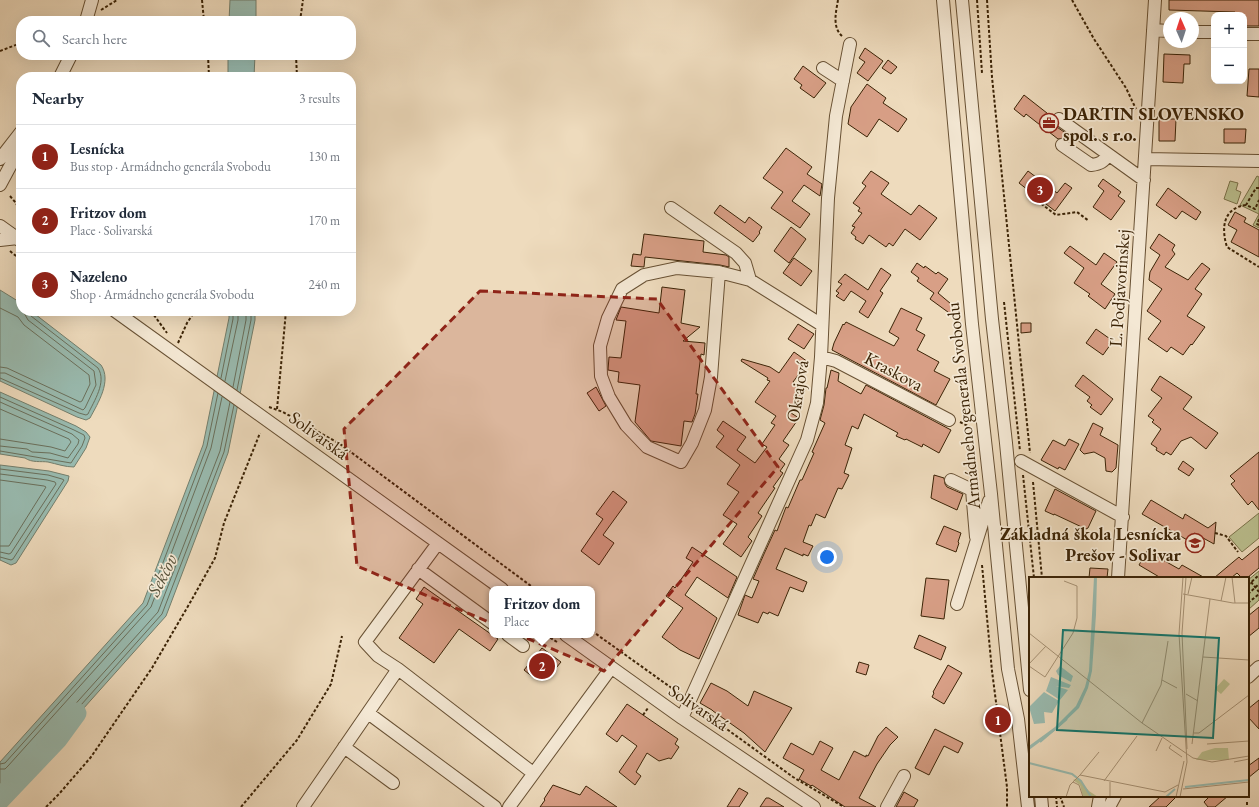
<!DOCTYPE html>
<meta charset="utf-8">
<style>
:root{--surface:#fff;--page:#f6f6f7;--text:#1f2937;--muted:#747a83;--line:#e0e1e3;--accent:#8f2418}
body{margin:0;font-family:"EB Garamond",serif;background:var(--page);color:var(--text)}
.controls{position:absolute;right:12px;top:12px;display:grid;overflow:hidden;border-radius:8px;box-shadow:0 4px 16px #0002}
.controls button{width:36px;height:36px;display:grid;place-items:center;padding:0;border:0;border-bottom:1px solid var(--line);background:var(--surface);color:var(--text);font:20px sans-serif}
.compass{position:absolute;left:1163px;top:12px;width:36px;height:36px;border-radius:50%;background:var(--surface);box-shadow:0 4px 16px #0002;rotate:357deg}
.you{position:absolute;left:827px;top:557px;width:14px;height:14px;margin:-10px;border:3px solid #fff;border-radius:50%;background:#1a73e8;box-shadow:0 0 0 6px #1a73e833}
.badge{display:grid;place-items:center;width:26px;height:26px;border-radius:50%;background:var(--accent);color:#fff;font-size:13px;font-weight:700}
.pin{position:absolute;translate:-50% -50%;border:2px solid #fff;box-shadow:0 1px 4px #0006}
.popup{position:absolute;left:489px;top:586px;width:106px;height:52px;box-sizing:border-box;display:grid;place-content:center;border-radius:8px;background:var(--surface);filter:drop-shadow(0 1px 3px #0005);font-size:13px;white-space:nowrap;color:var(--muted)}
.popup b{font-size:15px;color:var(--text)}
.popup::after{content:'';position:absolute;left:50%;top:100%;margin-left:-8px;border:8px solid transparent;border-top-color:var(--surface)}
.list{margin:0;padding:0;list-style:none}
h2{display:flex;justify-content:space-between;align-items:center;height:52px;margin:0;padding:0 16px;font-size:17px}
h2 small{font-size:13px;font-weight:400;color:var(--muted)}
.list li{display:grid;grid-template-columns:26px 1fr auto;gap:12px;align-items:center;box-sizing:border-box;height:64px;padding:0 16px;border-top:1px solid var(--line)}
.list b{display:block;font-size:15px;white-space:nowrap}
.list p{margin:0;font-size:13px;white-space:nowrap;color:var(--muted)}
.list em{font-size:13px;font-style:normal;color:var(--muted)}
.icon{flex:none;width:22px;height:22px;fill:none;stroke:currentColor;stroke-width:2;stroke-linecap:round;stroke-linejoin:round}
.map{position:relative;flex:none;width:1259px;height:807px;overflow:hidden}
.search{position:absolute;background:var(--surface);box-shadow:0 4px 16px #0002;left:16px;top:16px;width:340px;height:44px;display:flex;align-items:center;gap:10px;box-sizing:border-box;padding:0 14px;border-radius:16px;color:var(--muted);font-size:15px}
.panel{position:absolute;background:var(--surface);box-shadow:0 4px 16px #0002;left:16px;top:72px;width:340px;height:244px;border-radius:16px}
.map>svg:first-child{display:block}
.green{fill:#bbc08f;stroke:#7b724a}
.water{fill:#99bbb0;stroke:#737e6c}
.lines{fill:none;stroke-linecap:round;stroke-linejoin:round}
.shore{stroke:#6a6f5b;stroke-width:1}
.river{stroke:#99bbb0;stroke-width:21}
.building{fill:#d89f86;stroke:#3b2306}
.minor-casing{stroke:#685134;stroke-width:14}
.path{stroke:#3b2306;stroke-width:2;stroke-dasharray:3 2;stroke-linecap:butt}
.minor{stroke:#f4e8d4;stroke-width:12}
.marked{fill:#8f2418;fill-opacity:0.2;stroke:#8f2418;stroke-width:3;stroke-dasharray:8 5;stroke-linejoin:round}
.labels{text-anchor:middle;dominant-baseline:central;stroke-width:3.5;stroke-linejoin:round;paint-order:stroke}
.poi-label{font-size:18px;font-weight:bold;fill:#3b2306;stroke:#f4e8d4;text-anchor:start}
.street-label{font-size:18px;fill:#3b2306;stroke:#f4e8d4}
.water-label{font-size:19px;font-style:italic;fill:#575139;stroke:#f4e8d4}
.inset-river{fill:none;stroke:#99bbb0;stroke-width:2}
.inset-road{fill:none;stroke:#a69174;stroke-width:1}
.view{fill:#0f766e;fill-opacity:0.15;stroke:#0f766e;stroke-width:2}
.inset-edge{fill:none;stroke:#3b2306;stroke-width:2}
</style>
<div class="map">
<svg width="1259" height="807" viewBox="0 0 1259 807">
<rect width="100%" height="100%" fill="#eedbbd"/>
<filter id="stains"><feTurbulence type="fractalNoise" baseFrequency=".005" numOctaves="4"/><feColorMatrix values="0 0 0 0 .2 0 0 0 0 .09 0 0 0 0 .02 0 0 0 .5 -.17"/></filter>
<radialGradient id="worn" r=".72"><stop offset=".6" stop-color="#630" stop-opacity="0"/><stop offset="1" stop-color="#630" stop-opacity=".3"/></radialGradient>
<path class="green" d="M1257 176 1259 177V228L1253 225 1259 214 1240 205Z
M1230 181 1238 183 1236 190 1241 192 1237 204 1224 199Z
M1259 513V538L1242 552 1229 537Z
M1259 571V600L1248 610V580Z"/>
<path class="water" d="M230 0H256V21H229Z
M228 55H255L254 77H228Z
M0 290 21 303V311H31L101 365C112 381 98 403 90 418L86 420 77 417 0 381Z
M229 311H255V320L228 453 166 616 0 802V762L143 603 203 445 229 318Z
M0 392 76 426 86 432 90 437 86 448 74 467C65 467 57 464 48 462 41 461 32 463 25 458L0 454Z
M0 465 49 471 69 476 68 481 16 563 11 565 0 560Z"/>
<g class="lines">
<path class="shore" d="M0 308 18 317 24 325 89 375 90 384 82 401 80 402 7 368 0 367
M0 373H5L83 410 85 408 96 385 94 371 28 320 23 311
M0 378 79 413 86 415 88 414C94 401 107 382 98 368L31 316 29 311
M221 378 233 319V311
M225 381 238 320V311
M233 387 246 320V311
M237 390 251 320V311
M0 397 74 430 84 435 85 438 82 446 71 463 0 451
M0 402 72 434 79 440 78 444 68 458 50 453 32 452 27 449 0 446
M0 409 69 439 71 442 65 451 51 447 0 439
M0 469 48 475 62 479 64 480 13 559 11 560 0 557
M0 474 47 480 55 482 56 484 11 553 9 554 0 552
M0 480 44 486 46 487 9 546H0
M0 764 5 763 147 605 207 446 218 393
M0 769H5L8 766 151 607 211 448 222 397
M0 788 158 612 220 451 230 402
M0 796 162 614 224 452 234 405"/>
<path class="river" d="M0 799 57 739 76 713"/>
</g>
<path class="building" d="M1169 0H1259V26H1244V15H1235V12L1169 10Z
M865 48 883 61 868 81 857 73 865 62 859 58Z
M1164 54 1190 55V64H1184L1183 83 1163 82Z
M888 60 897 67 891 74 882 68Z
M803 66 826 83 814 98 800 88 802 85 794 79Z
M1249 69H1259V97L1247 96Z
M867 84 886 98 883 103 907 119 898 132 879 119 867 137 848 124 851 107Z
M1024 95 1052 117V122L1054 125 1067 134 1064 138 1058 139 1026 114 1024 117 1014 109Z
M1159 119H1176L1175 141H1159Z
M1224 129H1246L1245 143H1224Z
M786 148 812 167 807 174 822 184 820 196 804 185 792 201 810 214 800 228 771 208 783 192 763 178Z
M871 171 889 183 881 194 911 215 919 205 937 218 920 240 905 229 893 246 889 243 886 247 869 235 863 244 855 239 856 237 851 233 855 227 852 226 862 213 858 211 860 208 853 203 866 186 862 183Z
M1028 171 1057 193 1065 183 1072 188 1055 211 1019 183Z
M1103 179 1121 192 1118 196 1125 201 1111 220 1093 207 1104 191 1098 186Z
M1168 188 1201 212 1196 220 1182 211 1176 219 1156 205Z
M720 205 745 223 749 217 762 227 759 232 760 233 753 242 714 213Z
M1235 212 1246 218 1244 222 1259 230V257L1231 242 1237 230 1228 225Z
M791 227 806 239 789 263 774 251Z
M644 234 704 241 703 252 726 255 729 257V267L720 265 645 257 644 267 631 266 633 254 641 255Z
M1159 234 1175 245 1172 250 1175 254 1165 267 1188 280 1202 263 1210 269 1195 289 1202 294 1187 316 1205 327 1192 345 1191 344 1183 355 1171 347 1167 352 1148 339 1161 321 1147 311 1162 289 1149 280 1150 272 1160 255 1150 248Z
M1070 246 1096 265 1104 253 1117 262 1101 284 1115 294 1105 309 1088 296 1090 294 1074 283 1084 268 1064 253Z
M794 258 812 271 801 286 783 273Z
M917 263 924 268 925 266 936 274 938 272 948 279 938 293 957 309 952 315 930 299 934 293 917 281 919 278 911 272Z
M881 268 891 275 880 291 883 293 868 318 859 312 866 301 851 291 844 301 836 296 839 293 836 291 842 284 838 282 845 274 868 290Z
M662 287 685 290 681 323 700 327 683 341 705 343 704 355 701 354 696 394H698L695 414 692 422 684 421 681 446 651 441 635 422 640 385 618 382 619 372 608 370 609 357 621 358 626 321 616 320 621 307 659 313Z
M901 308 922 318 916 330 925 335 917 350 939 362 934 371 950 379 936 405 832 350 834 343 843 324 844 325 846 322 894 346 899 338 889 332Z
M1021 323H1031V332L1021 333Z
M798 324 814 334 804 349 788 339Z
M1096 329 1113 341 1103 355 1086 343Z
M794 352 808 362 793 382 805 390 791 413 799 418 783 441 789 445 779 459 785 464 780 471 783 473 773 487 775 488 758 513 762 516 748 537 752 541 741 557 723 544 737 524 723 515 739 492 727 484 740 465 716 447 724 436 717 430 723 421 746 437 737 450 755 463 767 447 762 444 775 425 771 423 776 416 755 402 770 381 767 380 768 378 741 361 742 359 770 367 779 373Z
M831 370 839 373 838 381 861 394 866 385 951 430 939 453 923 444 922 447 906 439 905 440 896 436 898 433 864 414 858 429 852 426 845 445 852 448 844 473 849 475 842 489 838 488 825 518 816 514 811 526 809 525 803 542 813 546 808 556 803 554V556L785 548 776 569 807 582 803 592 790 587 778 616 769 612 768 614 763 612 758 623 738 615 745 595 752 598 759 581 753 579 764 554 775 530 777 531 786 507 788 508 800 480H802L814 453 812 452 825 423 820 420 824 405 826 388H827Z
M1083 375 1113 399 1101 415 1090 407 1092 405 1087 401 1090 397 1075 386Z
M1160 376 1192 397 1183 409 1218 433 1206 449 1191 437 1181 441 1171 455 1166 452 1164 455 1156 450 1157 448 1151 444 1161 429 1152 422 1154 420 1148 416 1162 398 1151 390Z
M596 387 606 406 599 411 587 393Z
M1093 423 1103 428 1100 435 1118 445 1116 468 1112 472 1106 471 1105 458 1094 452 1084 454 1080 450Z
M1069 439 1079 444 1065 470 1059 467 1058 469 1041 460 1053 440 1065 446Z
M1259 452V510L1252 501 1248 505 1231 484 1235 481 1230 476Z
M1183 461 1194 469 1189 476 1178 469Z
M934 475 944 478 945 484 947 487 963 494 957 510 931 498Z
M1055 489 1096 511 1088 528 1086 529 1054 514V515L1045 511Z
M613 491 627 502 603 535 614 543 599 565 581 551 603 519 596 514Z
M1151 500 1183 519 1185 514 1208 528 1216 522 1214 544 1194 533 1189 541 1142 514Z
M944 526 961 533 958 542 959 543 956 552 936 544Z
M1259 546V568L1247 578H1242L1237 573 1231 578H1214L1239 557 1242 560Z
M692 547 737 577 728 598 697 577 685 595 717 618 699 659 680 650 662 637 683 608 666 596 673 586 675 588 691 565 693 562 686 558Z
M1147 551 1179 569 1182 565 1205 578H1161L1139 565Z
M1090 568 1108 569 1107 578H1089Z
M926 578 949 580 944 619 921 616Z
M424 587 498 639 490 651 459 629 434 663 399 638 423 604 416 599Z
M1259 607V628L1248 637V616Z
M919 635 946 647 941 660 914 648Z
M542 648 561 662 547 679 542 675 538 679 535 677 534 678 524 670Z
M859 662 869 665 866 675 856 672Z
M948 665 962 673 944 704 932 697 934 693 933 692Z
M711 683 727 691 748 706 754 691 792 708 765 752 744 733 713 711 712 710 700 703Z
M1259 700V729L1248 717V709Z
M627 704 678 739 675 744 679 747 671 759 669 758 659 761 647 753 636 772 641 776 635 785 619 772 637 746 622 735 617 742 606 734Z
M886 727 898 737 890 745 877 764 859 798 876 807H845L812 785 811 786 799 779 804 770 783 758 791 743 813 755 820 741 833 748 821 770 839 780 854 751 866 757V755L868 756 878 736Z
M935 729 963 743 958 753 944 746 929 775 915 768Z
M1259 758V769L1248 778V766Z
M553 785 580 795 586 786 617 807H540L545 800 544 799Z
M739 788 748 793 739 807H727Z
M904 792 918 800 914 807H896Z
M1161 796H1177L1166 807H1149Z
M1210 796H1228L1215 807H1208L1204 802Z
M766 798H769L784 807H760Z"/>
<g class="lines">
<defs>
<path id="minor" d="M943 0 972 324 991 494 1008 669 1018 719 1028 807
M962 0 992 319 1006 443 1030 690
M86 21 92 0
M1153 30 1169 31
M1193 32H1214
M1244 34H1259
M823 68 843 81
M60 77 71 55
M1059 119 1144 180
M1062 145 1091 165C1100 164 1104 162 1108 154
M0 159 21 132
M1145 159 1259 161
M0 185 21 146
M671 208 736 253 745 263 750 280
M0 226 21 241
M0 240 18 238 19 240
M719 272 711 377 705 410 692 443 681 462 647 447 626 425 609 397 601 376 600 346 608 318 622 289 644 275 677 268 719 272 750 280 822 325
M115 311 502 589
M821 357 836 361 949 420
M1021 461 1123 517
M951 480 972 490 976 537
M418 569 492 623
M1118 578 1155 0
M957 604 989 501
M508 635 523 646
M566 635 682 718 814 807
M398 669 378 656 365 642 438 543
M1248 677 1259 667
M368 713 495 807
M682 718 807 440 817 403 821 357 828 198 836 116 850 44
M344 747 393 783
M1041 796 1042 807
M303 807 398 669 533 773
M509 807 611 668
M887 807 904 776
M1098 807 1100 796
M1109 807 1115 796"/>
</defs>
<use href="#minor" class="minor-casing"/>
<path class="path" d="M202 0 204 21
M838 0C836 12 832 27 842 36
M977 0 982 73
M987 0 992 77 1030 453
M1072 0 1094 39 1126 88 1136 109
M101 10 117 0
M300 21 303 0
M0 51 21 43
M208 55 209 77
M296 55 297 77
M18 121 21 115
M1259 188H1256L1246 205 1255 209 1259 200
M10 196 16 203 21 215
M1036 197 1035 199 1056 215 1077 212 1089 221
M1246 205C1223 208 1221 228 1227 247L1259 267
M1259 219 1257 224 1259 225
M10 251 21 260
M1004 302 1020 451
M151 311 167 333
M178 343 187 323 195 311
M269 407 283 412 340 444 535 589
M277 409 286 311
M960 422 970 427 975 479
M1023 475 1034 578
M1033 482 1042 578
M1215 533 1226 536 1238 552
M982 565 992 671 1007 787V807
M1251 582 1259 592
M1248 585 1259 575
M1248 594 1259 584
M1248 603 1259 594
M592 631 680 694
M546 635 557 642
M699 709 793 777 844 807
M643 715 648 708
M1056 796 1057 807
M1060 796 1064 807
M1247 802V807
M46 807 59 794 91 757 152 668 191 601 215 558 224 523 260 433
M241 807 297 740 331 684 342 636"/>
<use href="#minor" class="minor"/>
</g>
<path class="marked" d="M480 291 657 299 778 467 604 671 357 566 344 429Z"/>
<defs>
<symbol id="office-ring" viewBox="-11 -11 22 22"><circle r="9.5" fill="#f4e8d4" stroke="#8f2418" stroke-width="1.5"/><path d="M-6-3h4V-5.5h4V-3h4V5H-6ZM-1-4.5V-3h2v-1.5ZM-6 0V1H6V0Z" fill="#8f2418"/></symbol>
<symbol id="school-ring" viewBox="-11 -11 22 22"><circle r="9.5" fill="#f4e8d4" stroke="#8f2418" stroke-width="1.5"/><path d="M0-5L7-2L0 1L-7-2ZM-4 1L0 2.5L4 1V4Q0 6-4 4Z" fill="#8f2418"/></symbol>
</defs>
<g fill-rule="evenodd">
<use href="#office-ring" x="1038" y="112" width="22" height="22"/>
<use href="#school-ring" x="1184" y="532" width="22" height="22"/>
</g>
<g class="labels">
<g class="poi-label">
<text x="1063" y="113">DARTIN SLOVENSKO<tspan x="1063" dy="21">spol. s r.o.</tspan></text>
<text x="1181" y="533" text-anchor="end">Základná škola Lesnícka<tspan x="1181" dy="21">Prešov - Solivar</tspan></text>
</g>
<g class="street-label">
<text transform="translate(1119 288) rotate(-86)">Ľ. Podjavorinskej</text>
<text transform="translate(894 371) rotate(28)">Kraskova</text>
<text transform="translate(797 391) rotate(-81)">Okrajová</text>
<text transform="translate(963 406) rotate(-96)">Armádneho generála Svobodu</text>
<text transform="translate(319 435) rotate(36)">Solivarská</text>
<text transform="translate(699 707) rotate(34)">Solivarská</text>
</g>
<g class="water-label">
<text transform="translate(162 575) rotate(-63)">Sekčov</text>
</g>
</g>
<g transform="translate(1029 577)">
<rect width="220" height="220" fill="#eedbbd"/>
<path d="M195 102 201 107 192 117 186 112ZM186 171H199L200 183H167L173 175ZM49 201 60 214 69 220H54L51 208 44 203Z" fill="#bbc08f"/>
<path d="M65 0H68L67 38 63 94 59 111 50 131 28 152 0 173V169L26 150 47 129 56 110 60 94ZM31 89 44 99 42 105 29 98 27 94ZM22 100 42 108 40 111 27 109 39 113 31 123 17 114ZM15 115 30 124 23 136 15 135 16 146 5 147 0 130Z" fill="#99bbb0"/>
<path class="inset-river" d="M11 165 38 142M0 186 43 197 52 204 62 220M156 210 220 203M137 220 146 212"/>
<path class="inset-road" d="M157 0 153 56 158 172M203 0 206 26M154 17 204 26H220M159 17 163 0M192 24 197 0M0 56 113 146 164 181 183 185 220 179M174 80 220 83M0 87 17 69M0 89 16 100 44 56 48 41V9L35 4M133 103 148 111M157 117 169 124M113 146 132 108 139 64M165 156H170L220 118M163 167 181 22M178 167 220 164M142 168 140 171 153 180M127 174 133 161M205 185 220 182M51 198 70 175M75 204 108 159M44 205 50 208 54 220M81 205V220M154 212 220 205M37 220 41 208 51 198 136 215 149 208M147 220 155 184M151 220 158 185 150 57 154 0"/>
<path class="view" d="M34 53 190 61 184 161 28 153Z"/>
<rect width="220" height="220" class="inset-edge"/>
</g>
<rect width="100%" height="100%" filter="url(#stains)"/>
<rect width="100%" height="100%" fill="url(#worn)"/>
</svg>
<div class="controls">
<button>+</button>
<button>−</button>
</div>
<svg class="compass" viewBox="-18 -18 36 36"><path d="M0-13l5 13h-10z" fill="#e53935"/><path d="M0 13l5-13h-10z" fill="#747a83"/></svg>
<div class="you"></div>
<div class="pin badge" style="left:998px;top:720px">1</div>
<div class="pin badge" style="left:542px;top:666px">2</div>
<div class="popup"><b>Fritzov dom</b>Place</div>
<div class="pin badge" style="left:1040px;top:190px">3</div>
<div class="search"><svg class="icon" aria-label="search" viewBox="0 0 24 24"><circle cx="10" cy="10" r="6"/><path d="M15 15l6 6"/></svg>Search here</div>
<section class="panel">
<h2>Nearby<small>3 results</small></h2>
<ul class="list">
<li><span class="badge">1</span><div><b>Lesnícka</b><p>Bus stop · Armádneho generála Svobodu</p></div><em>130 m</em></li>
<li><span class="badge">2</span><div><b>Fritzov dom</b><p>Place · Solivarská</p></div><em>170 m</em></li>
<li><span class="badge">3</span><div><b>Nazeleno</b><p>Shop · Armádneho generála Svobodu</p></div><em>240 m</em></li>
</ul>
</section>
</div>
